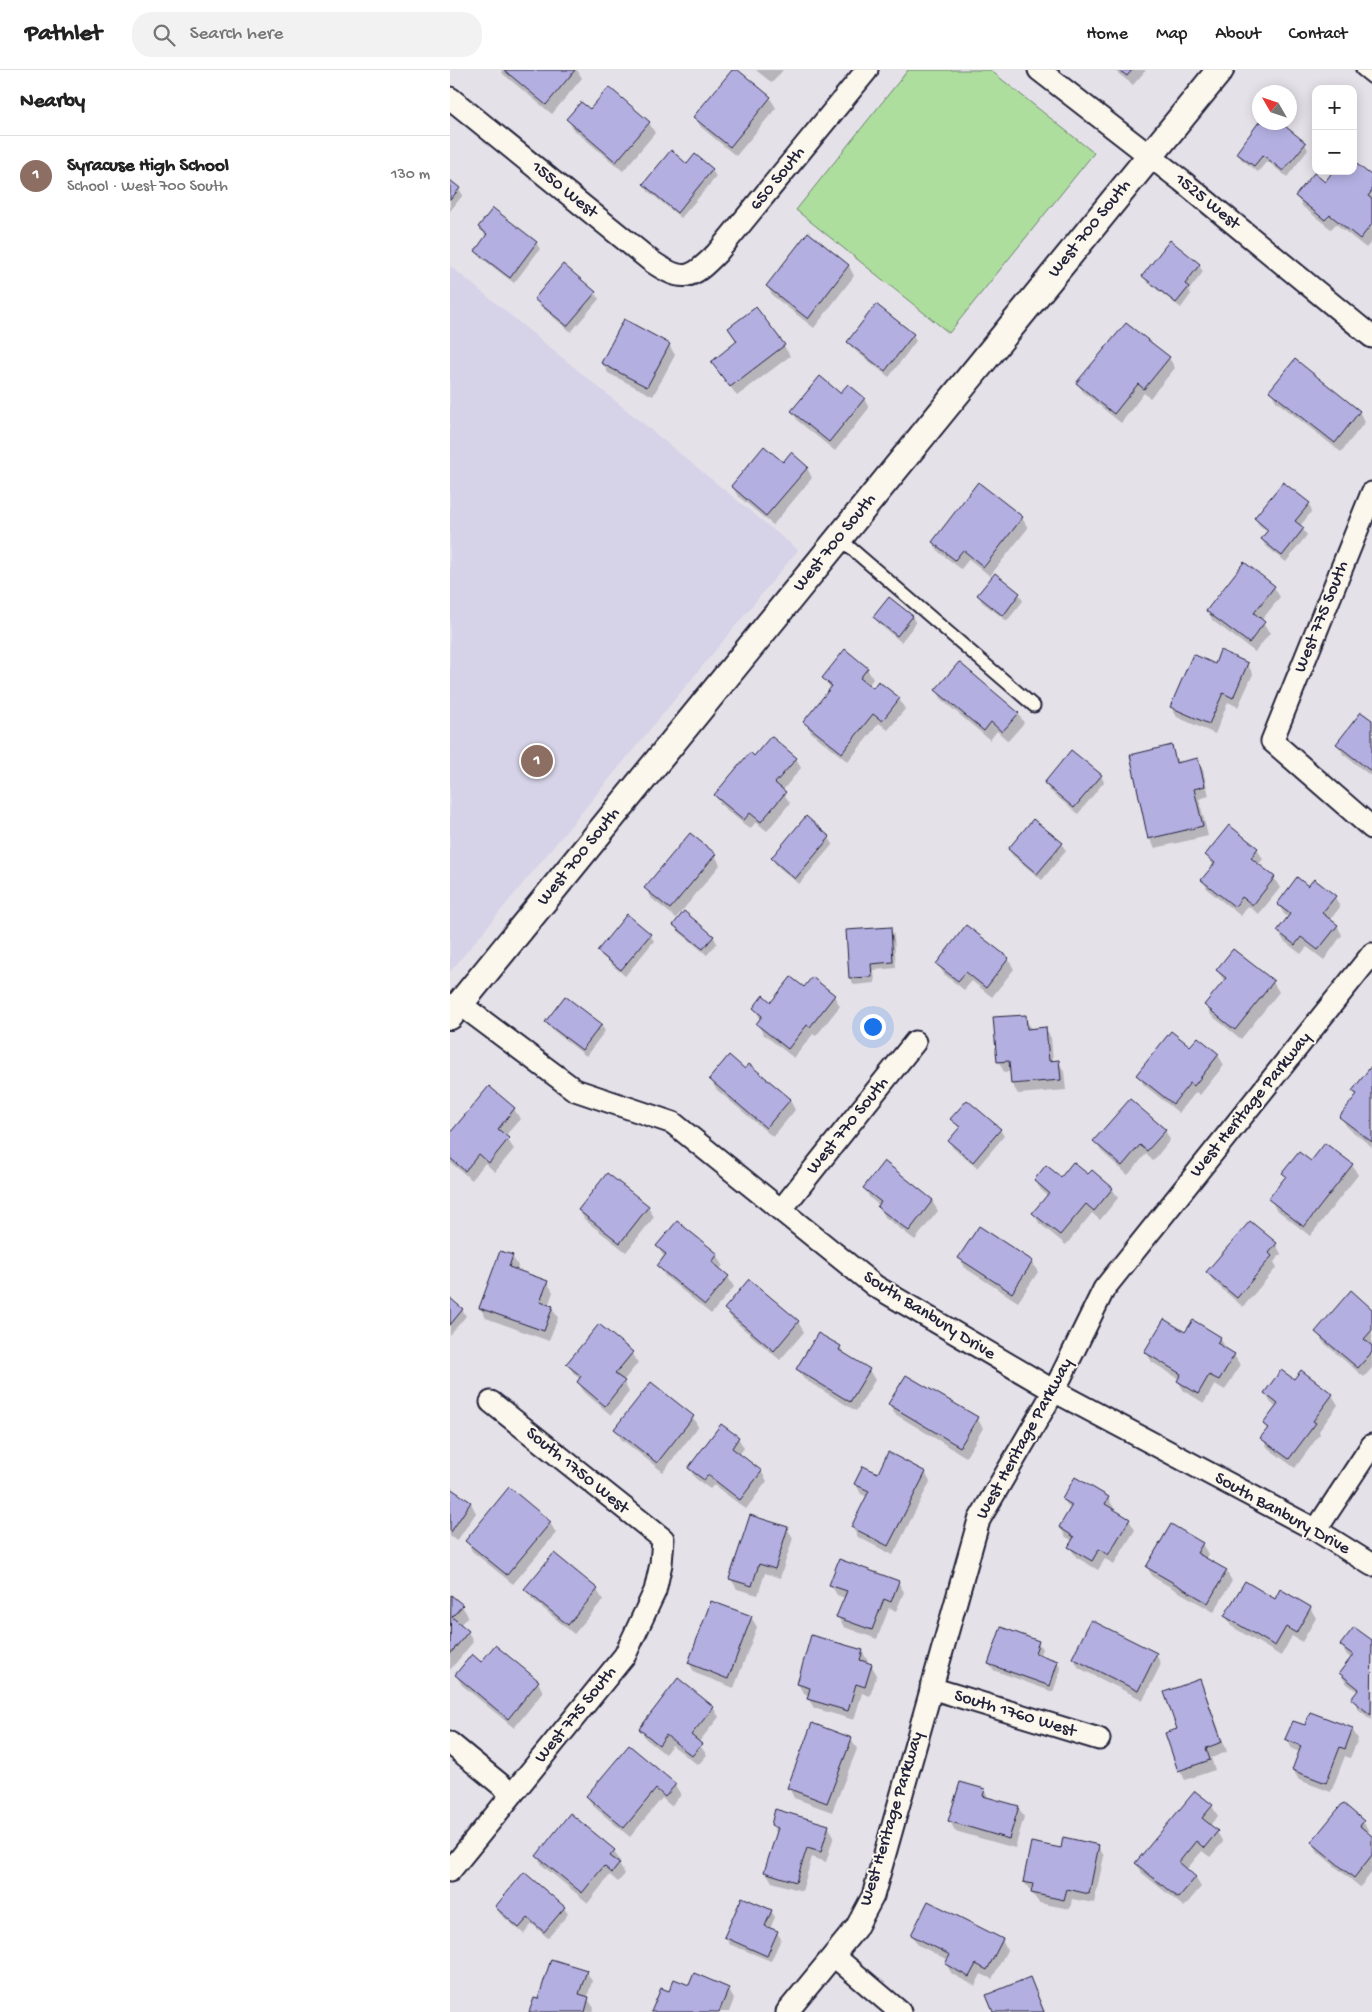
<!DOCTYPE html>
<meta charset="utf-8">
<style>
:root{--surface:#fff;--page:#f2f2f2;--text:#222;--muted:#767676;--line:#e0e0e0;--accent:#22223b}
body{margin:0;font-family:"Gochi Hand",sans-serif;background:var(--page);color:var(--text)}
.controls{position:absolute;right:15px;top:15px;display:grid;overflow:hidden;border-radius:10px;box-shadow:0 2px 12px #0003}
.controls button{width:45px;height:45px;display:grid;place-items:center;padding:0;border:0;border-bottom:1px solid var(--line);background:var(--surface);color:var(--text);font:25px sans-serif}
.compass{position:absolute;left:802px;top:15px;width:45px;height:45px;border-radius:50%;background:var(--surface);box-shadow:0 2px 12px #0003;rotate:309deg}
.you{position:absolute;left:422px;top:956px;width:18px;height:18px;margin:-12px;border:4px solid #fff;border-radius:50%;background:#1a73e8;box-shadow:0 0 0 8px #1a73e833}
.badge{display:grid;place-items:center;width:32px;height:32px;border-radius:50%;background:var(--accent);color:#fff;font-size:16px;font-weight:700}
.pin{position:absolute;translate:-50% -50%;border:2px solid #fff;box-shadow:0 1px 5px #0006}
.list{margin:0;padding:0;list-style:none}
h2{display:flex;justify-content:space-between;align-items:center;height:65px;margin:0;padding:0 20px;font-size:21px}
h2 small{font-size:16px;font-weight:400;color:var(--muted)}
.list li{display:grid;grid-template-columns:32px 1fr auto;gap:15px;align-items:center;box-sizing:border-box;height:80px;padding:0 20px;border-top:1px solid var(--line)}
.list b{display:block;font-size:19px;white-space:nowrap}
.list p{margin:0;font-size:16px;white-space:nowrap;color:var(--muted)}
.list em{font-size:16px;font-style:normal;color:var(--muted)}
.icon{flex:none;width:28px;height:28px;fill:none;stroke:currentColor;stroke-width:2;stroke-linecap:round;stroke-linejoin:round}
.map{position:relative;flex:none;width:922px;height:1942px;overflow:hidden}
header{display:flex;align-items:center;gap:30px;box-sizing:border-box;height:70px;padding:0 25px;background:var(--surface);border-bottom:1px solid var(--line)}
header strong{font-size:24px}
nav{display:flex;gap:28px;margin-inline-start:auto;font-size:18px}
.search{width:350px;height:45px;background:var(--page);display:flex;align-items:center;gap:12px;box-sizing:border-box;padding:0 18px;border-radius:20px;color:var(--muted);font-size:19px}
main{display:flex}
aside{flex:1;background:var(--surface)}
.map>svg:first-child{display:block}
.built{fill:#d6d2e7}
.green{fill:#aede9e;stroke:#68806c}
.shadow{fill:#0003}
.building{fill:#b3afe1;stroke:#22223b}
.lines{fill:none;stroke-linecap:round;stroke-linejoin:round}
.service-casing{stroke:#22223b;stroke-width:15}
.minor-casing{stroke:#22223b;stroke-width:25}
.tertiary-casing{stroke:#22223b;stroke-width:30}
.service{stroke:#fbf7ec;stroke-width:11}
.minor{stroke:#fbf7ec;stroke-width:21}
.tertiary{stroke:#fbf7ec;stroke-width:26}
.labels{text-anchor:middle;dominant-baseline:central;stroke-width:4;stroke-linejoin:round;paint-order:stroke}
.street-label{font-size:18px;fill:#22223b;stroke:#fbf7ec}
</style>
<header>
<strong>Pathlet</strong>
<div class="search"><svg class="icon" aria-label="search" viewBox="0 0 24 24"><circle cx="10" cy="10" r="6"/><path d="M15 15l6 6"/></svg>Search here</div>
<nav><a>Home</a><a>Map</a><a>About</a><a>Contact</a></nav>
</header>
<main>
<aside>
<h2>Nearby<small></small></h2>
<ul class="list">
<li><span class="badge" style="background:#8d6e63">1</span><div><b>Syracuse High School</b><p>School · West 700 South</p></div><em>130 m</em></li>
</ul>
</aside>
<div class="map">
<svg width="922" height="1942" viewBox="0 0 922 1942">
<rect width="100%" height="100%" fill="#e5e1e9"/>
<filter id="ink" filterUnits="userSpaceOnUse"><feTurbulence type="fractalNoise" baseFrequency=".02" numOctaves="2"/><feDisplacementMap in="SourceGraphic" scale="10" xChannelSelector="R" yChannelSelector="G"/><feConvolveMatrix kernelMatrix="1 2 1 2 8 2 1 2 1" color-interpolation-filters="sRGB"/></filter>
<g filter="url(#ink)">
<path class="built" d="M0 196 348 480 0 902Z"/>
<path class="green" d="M458 0H540L644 83 499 263 346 140Z"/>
<path class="shadow" d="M51 0H127L132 8 102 44 53 4Z
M283 0H286L320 28 326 38 286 86 251 57 245 47Z
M306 0H333L322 13Z
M664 0H696L683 15Z
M159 19 199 53 205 63 173 101 123 59 118 49 140 41Z
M855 74 858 80 837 107 817 91 808 102 791 89 788 83Z
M245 86 262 100 266 107 231 148 198 121 194 114 237 96Z
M922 107V171L916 178 886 154 881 159 853 137 847 127 875 114Z
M0 112 9 119 13 125 0 141Z
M43 139 86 173 90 179 64 213 30 187 26 181 37 167 29 157Z
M358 164 399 196 404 206 364 258 323 226 317 216Z
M720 172 749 195 753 202 739 220 741 224 731 238 697 212 694 206Z
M145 223 149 229 121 262 89 235 85 229Z
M279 259 334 276 340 286 287 326 263 292 288 272Z
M463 265 466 271 439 307 402 278 399 272Z
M219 275 225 285 203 326 158 303 153 293Z
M719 288 725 298 700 328 694 323 671 353 634 323 628 314Z
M821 321 909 342 915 352 891 382 826 331Z
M390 325 414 329 419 338 385 381 348 351 342 341Z
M333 393 357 398 362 408 323 455 288 426 282 416Z
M859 434 862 441 850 456 857 465 836 492 816 476 812 470 818 462 809 455 805 448Z
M572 448 578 458 540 506 519 489 511 499 489 482 483 472Z
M545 505 569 524 573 531 557 551 532 532 529 526Z
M824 517 830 527 811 551 820 563 805 582 763 551 758 541Z
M425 547H462L466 553 451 572 429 554Z
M395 581 417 599 423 609 418 616 423 620 428 613 449 629 455 639 438 660 429 653 398 692 361 662 355 652 381 619 374 608Z
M797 594 803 604 788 637 778 632 765 664 727 647 721 637 765 595Z
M487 620 568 643 574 653 558 671 547 661 540 670 492 630Z
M922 651V707L893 684 888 674Z
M721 677 729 694 747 690 753 700 759 726 749 729 758 766 705 778 699 768Z
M304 687 346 688 351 698 332 721 340 733 317 761 306 752 300 759 271 735 265 725Z
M651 706 654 712 628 744 599 720 595 714Z
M780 757 807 779 813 789 808 795 824 808 830 818 809 844 798 836 791 846 758 820 753 810 764 796 756 785Z
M379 768 383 774 349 814 326 795 322 788Z
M612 774 616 781 592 810 563 786 559 780Z
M265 785 270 795 226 848 201 828 196 818Z
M858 817 885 827 890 837 880 850 887 855 892 865 874 890 857 877 851 884 834 871 828 861 839 848 834 844 828 834Z
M224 855 263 866 267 873 257 885 228 861Z
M516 857 558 889 564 899 542 927 522 911 514 920 494 904 488 894Z
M440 859 444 865 446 898 424 900 425 913 404 915 400 908 397 862Z
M200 865 204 871 175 906 153 887 149 881Z
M783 880 823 912 829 922 791 969 761 945 756 935 775 912 767 900Z
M354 919 384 926 390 936 366 966 363 964 344 988 313 964 308 954 310 948 305 939 322 934Z
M575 946 581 959 595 958 601 968 603 992H609L614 1002 616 1020 568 1024 562 1014 561 1001 554 1002 549 992Z
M96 952 151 955 155 961 136 986 100 958Z
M748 969 768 985 774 995 750 1025 746 1022 729 1043 694 1015 688 1005 740 978Z
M922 997V1077L897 1057 891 1047 907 1026 903 1021Z
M295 1001 340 1030 345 1040 323 1067 266 1019 260 1009Z
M64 1039 70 1049 55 1066 64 1079 45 1102 35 1093 22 1110 0 1092V1065Z
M502 1049 550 1060 554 1066 527 1098 503 1078 499 1071 510 1059Z
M715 1060 720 1070 703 1091 696 1084 678 1105 651 1081 645 1071Z
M861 1093 902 1095 908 1105 860 1166 826 1139 820 1129 836 1108 834 1103Z
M639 1106 662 1118 668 1128 650 1150 642 1143 616 1175 589 1153 584 1143 598 1126 591 1120 585 1110Z
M414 1118 482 1131 488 1141 465 1170 435 1147 430 1136 420 1128Z
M198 1137 204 1147 176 1182 135 1150 129 1140Z
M826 1174 831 1184 824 1192 827 1197 793 1237 764 1212 758 1202Z
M207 1176 267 1185 273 1195 269 1200 278 1207 284 1217 261 1244 215 1206 209 1196 215 1188Z
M62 1186 68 1196 67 1201 97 1212 103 1222 98 1236 102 1238 108 1248 99 1271 36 1248 30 1238Z
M510 1188 582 1192 588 1202 568 1232 515 1198Z
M0 1230 12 1240 16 1246 0 1265Z
M276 1239 348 1252 354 1262 330 1290 282 1249Z
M922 1240V1298L914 1307 873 1272 867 1262Z
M150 1256 182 1283 188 1293 173 1311 179 1322 161 1345 134 1322 128 1312 130 1309 124 1304 118 1294Z
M736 1264 770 1268 776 1278 775 1279 784 1285 790 1295 775 1320 765 1314 754 1333 734 1321 728 1311 729 1309 702 1292 696 1282Z
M390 1277 395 1285 419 1300 425 1310 406 1341 354 1309 348 1299Z
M844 1311 882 1325 888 1335 869 1361 870 1364 845 1398 818 1378 812 1368 818 1361 814 1354 827 1338 821 1333 815 1323Z
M439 1334 527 1348 533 1358 516 1387 445 1344Z
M243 1347 248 1357 213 1402 171 1369 166 1359Z
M272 1355 288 1368 294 1378 289 1385 311 1401 317 1411 296 1439 264 1415 260 1419 245 1408 239 1398Z
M475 1402 480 1412 443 1485 408 1467 402 1457 418 1427 411 1424 406 1414 428 1405Z
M0 1419 21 1433 26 1443 7 1471 0 1466Z
M658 1428 664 1438 663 1440 679 1450 685 1460 664 1494 655 1489 648 1500 626 1487 620 1477 623 1471 616 1467 610 1457 621 1440 613 1429Z
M100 1453 106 1463 63 1514 22 1481 17 1471Z
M337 1458 343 1468 330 1508 315 1503 308 1525 287 1519 281 1509Z
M752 1474 758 1484 755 1489 776 1501 782 1511 764 1542 703 1507 697 1497Z
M448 1512 454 1522 446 1541 439 1538 427 1569 394 1557 388 1547 395 1528 387 1525 381 1515Z
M76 1519 147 1520 153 1530 124 1564 82 1529Z
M831 1521 860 1538 866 1548 852 1572 842 1566 831 1586 781 1556 776 1546 826 1530Z
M1 1527 12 1536 18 1546 10 1555 18 1562 23 1572 0 1600Z
M301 1547 307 1557 284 1618 245 1603 239 1593Z
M904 1558 922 1572V1650L908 1639 903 1629 908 1622 896 1613 890 1603 901 1588 897 1585 891 1575Z
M588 1572 592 1579 589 1586 608 1593 611 1599 603 1622 543 1600 539 1594Z
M412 1581 418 1591 417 1594 421 1595 427 1605 420 1626 412 1623 404 1650 364 1638 358 1628 359 1625 354 1624 348 1614Z
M706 1584 711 1594 693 1630 629 1598 623 1588Z
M31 1594 88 1612 93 1622 64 1658 12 1615 6 1605Z
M749 1611 755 1621 777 1682 761 1688 765 1700 735 1710 730 1700 729 1660Z
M263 1637 269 1647 248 1673 257 1685 248 1695 222 1675 215 1684 196 1669 190 1659Z
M856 1657 902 1659 908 1669 900 1688 895 1686 881 1722 849 1710 843 1700 850 1682 842 1679 837 1669Z
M401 1669 407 1679 382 1742 344 1728 339 1718Z
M180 1676 225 1715 231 1725 221 1736 212 1728 180 1767 143 1736 137 1726Z
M534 1720 539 1729 568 1737 574 1747 565 1778 505 1761 500 1751Z
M762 1736 768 1746 760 1755 767 1762 773 1772 760 1787 752 1781 736 1800 745 1807 751 1817 734 1837 692 1803 687 1793Z
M913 1752 919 1761 917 1764 922 1768V1802L910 1817 868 1782 863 1772Z
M322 1755 378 1756 384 1766 376 1792 362 1787 352 1821 322 1812 316 1802 327 1764Z
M648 1776 654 1786 644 1833 622 1829 620 1839 589 1833 574 1812 612 1779Z
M164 1781 170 1791 168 1793 175 1804 168 1812 160 1805 138 1833 93 1796 87 1786Z
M46 1837 114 1838 118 1844 98 1868 82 1854 74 1864 50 1844Z
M321 1841 325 1847 320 1859 327 1862 331 1869 321 1891 279 1874 276 1867Z
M462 1865 552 1870 557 1880 542 1909 531 1904 525 1916 502 1904 496 1894 498 1890 468 1875Z
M136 1901 142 1911 137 1928 144 1938 143 1942H80L89 1931Z
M579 1908 595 1942H544Z
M240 1917 278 1919 284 1929 279 1942H202L220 1923Z"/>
<path class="building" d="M54 0H125L96 35Z
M282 0H288L321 27 280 77 243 47Z
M669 0H682L677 6Z
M159 17 200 52 166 92 116 49 131 32 140 39Z
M809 52H830L856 73 833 101 813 85 804 96 786 83Z
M221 80 237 94 245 84 263 99 227 143 193 114Z
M903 91 922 106V121L918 126 922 129V154L910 169 880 145 875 150 845 126 864 103 875 112 883 101H903Z
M0 110 10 118 0 130Z
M43 138 87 172 60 208 25 181 37 164 28 157Z
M358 162 399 195 358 249 316 216Z
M720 170 750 194 735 214 739 217 726 233 692 206Z
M113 194 146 222 117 256 84 229Z
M426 234 464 264 435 301 397 272Z
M306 237 335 275 280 317 261 292 287 271 278 258Z
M174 249 220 274 197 317 151 293Z
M676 253 720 287 694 319 688 314 664 344 626 313Z
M845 289 910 341 885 373 819 321Z
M370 306 390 323 398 314 415 328 379 372 341 341Z
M314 376 333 392 341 382 358 397 316 446 281 416Z
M528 412 573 447 534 497 513 480 505 490 482 472Z
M833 412 860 433 845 451 854 458 832 486 811 469 818 460 804 448Z
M794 492 825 516 804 543 815 552 799 573 756 541Z
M545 503 570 523 553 546 527 525Z
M439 527 463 546 447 566 423 547Z
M395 579 418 598 410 608 423 618 428 611 450 628 432 651 423 644 392 683 353 652 382 616 372 608Z
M770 580 798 593 783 628 773 623 759 654 720 637 743 584 765 594Z
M509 592 569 643 552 662 541 652 534 661 485 620Z
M911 642 922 650V702L886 674Z
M321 666 347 688 325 713 336 722 311 752 300 743 294 750 264 725 300 682 304 686Z
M722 675 726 693 748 688 755 716 744 719 753 756 698 769 680 685Z
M621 680 652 705 624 738 594 713Z
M356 746 380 767 345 809 321 788Z
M583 749 613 773 587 804 558 779Z
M779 755 808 778 801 788 825 807 803 835 792 827 785 837 751 810 765 793 755 785Z
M240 763 266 784 220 839 194 818Z
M847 807 858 816 864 809 886 826 872 843 888 855 868 880 851 867 845 875 827 861 840 844 827 834Z
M234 841 264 866 253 879 223 855Z
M177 844 201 864 171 900 147 881Z
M516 855 559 888 536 918 516 902 508 911 486 894Z
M441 857 443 892 421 894 422 907 399 908 396 860Z
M783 879 824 911 785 960 754 935 776 908 766 900Z
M341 907 354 917 362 907 385 925 360 957 357 955 338 979 306 954 312 946 303 938 313 925 321 932Z
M115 926 152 954 132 980 95 952Z
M576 945 577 959 596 957 599 991 609 990 611 1010 561 1014 559 991 547 992 543 947Z
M721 961 740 976 748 967 769 984 744 1016 740 1013 723 1034 686 1005Z
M279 985 295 999 299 994 341 1029 316 1058 259 1009Z
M922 995V1072L889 1047 907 1024 902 1021Z
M39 1016 65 1038 48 1059 59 1068 39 1093 29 1084 15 1101 0 1088V1063Z
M680 1029 716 1060 697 1081 690 1075 672 1096 643 1071Z
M517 1030 551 1059 523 1092 498 1071 510 1057 500 1049Z
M875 1073 903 1094 854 1157 818 1129 836 1106 832 1103 849 1082 861 1091Z
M434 1091 483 1130 459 1161 427 1137 431 1132 413 1118Z
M623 1092 638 1104 642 1100 663 1118 644 1141 636 1134 610 1165 582 1143 599 1123 584 1110 596 1095 611 1107Z
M157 1103 199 1136 170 1173 128 1140Z
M227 1151 268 1184 262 1192 279 1206 255 1235 207 1196 216 1184 206 1176Z
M800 1151 827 1173 819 1183 822 1186 787 1228 756 1202Z
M529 1156 583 1191 562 1223 508 1188Z
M50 1181 63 1185 59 1197 98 1211 90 1232 103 1236 94 1261 29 1238Z
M299 1209 349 1251 324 1281 274 1239Z
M901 1220 922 1239V1260L914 1269 922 1276V1282L908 1298 865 1262Z
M0 1228 13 1239 0 1255Z
M714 1249 735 1262 743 1250 771 1267 767 1273 785 1284 769 1310 759 1305 748 1324 727 1311 731 1304 694 1282Z
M149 1254 183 1282 165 1304 175 1311 155 1336 127 1312 131 1306 116 1294Z
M368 1263 391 1276 389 1280 420 1299 400 1332 346 1299Z
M831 1300 844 1309 851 1300 883 1324 863 1351 866 1353 839 1389 810 1368 818 1358 813 1354 828 1334 814 1323Z
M456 1305 528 1347 510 1377 438 1334Z
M201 1312 244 1346 207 1393 164 1359Z
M271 1354 289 1367 282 1378 312 1401 290 1430 258 1405 254 1410 238 1398Z
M438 1382 476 1402 438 1476 401 1457 419 1421 404 1414 413 1396 428 1403Z
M625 1407 659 1427 655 1434 680 1449 658 1485 649 1479 642 1491 618 1477 624 1467 609 1457 622 1435 612 1429Z
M59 1417 101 1452 57 1505 15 1471Z
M0 1418 21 1432 1 1462 0 1461Z
M300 1445 338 1457 325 1499 309 1494 302 1516 279 1509Z
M721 1454 753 1473 747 1483 777 1500 758 1533 696 1497Z
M104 1483 148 1519 118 1555 74 1519Z
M389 1489 449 1511 441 1532 434 1529 422 1560 386 1547 397 1521 379 1515Z
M795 1511 825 1529 830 1519 861 1537 846 1563 836 1557 825 1576 774 1546Z
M1 1525 13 1535 2 1547 19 1561 0 1584Z
M261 1531 302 1546 278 1609 238 1593Z
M641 1550 707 1583 688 1621 622 1588Z
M551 1557 589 1571 585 1583 608 1591 600 1616 538 1594Z
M904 1557 922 1570 921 1645 901 1629 909 1619 889 1603 903 1585 890 1575Z
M361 1565 413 1580 410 1590 422 1594 415 1617 406 1614 398 1641 357 1629 360 1618 347 1614Z
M45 1575 89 1611 58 1649 5 1605 22 1584 31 1592Z
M228 1608 264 1637 241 1665 252 1674 242 1686 216 1665 209 1675 189 1659Z
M750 1609 772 1672 756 1678 760 1690 728 1701 715 1663 727 1659 714 1622Z
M860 1642 903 1658 895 1679 890 1677 876 1713 842 1700 851 1676 835 1669 843 1651 855 1655Z
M362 1653 402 1668 377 1733 337 1718Z
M179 1675 226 1714 215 1727 206 1719 174 1758 136 1726Z
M510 1712 535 1719 533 1726 569 1736 559 1769 498 1751Z
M745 1721 763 1735 752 1748 768 1761 754 1778 746 1771 729 1792 746 1807 728 1828 685 1793Z
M893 1733 914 1751 910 1756 922 1766V1785L904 1808 861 1772Z
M325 1739 379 1755 371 1782 357 1778 346 1812 314 1802 328 1758 321 1755Z
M120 1743 165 1780 160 1786 170 1793 162 1803 154 1796 132 1823 86 1786Z
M613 1767 649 1775 639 1824 617 1819 614 1830 581 1823 583 1814 573 1812 581 1772 611 1778Z
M74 1802 115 1837 94 1862 78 1848 69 1858 45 1837Z
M292 1827 322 1840 315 1856 328 1861 317 1886 274 1867Z
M478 1831 553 1869 537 1900 526 1894 519 1907 495 1894 500 1885 461 1865Z
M101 1889 137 1900 129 1924 139 1927 135 1942H79L84 1928 88 1929Z
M244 1903 279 1918 269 1942H201L211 1918 219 1921 224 1909 239 1915Z
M580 1907 594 1942H543L536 1925Z"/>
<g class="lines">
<defs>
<path id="service" d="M912 0 922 8
M389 468 584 636"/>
<path id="minor" d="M589 0 732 111 922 267
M0 28 201 191C233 213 241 210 267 183L417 0
M922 423 822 671 922 758
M10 934 125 1020 223 1053 425 1216 604 1321 866 1460 922 1495
M331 1140 465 972
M866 1460 922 1375
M481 1618 649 1669
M0 1673 62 1724
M0 1801 175 1585 205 1521 211 1494 213 1469 41 1332
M384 1886 450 1942
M337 1942 406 1858 423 1826 529 1450 604 1321 654 1219 922 884"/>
<path id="tertiary" d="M0 946 770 0"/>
</defs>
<use href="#service" class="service-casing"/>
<use href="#minor" class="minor-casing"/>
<use href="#tertiary" class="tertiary-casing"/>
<use href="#service" class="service"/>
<use href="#minor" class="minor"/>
<use href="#tertiary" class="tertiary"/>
</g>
</g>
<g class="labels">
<g class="street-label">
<text transform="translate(328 109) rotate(-51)">650 South</text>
<text transform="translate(114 120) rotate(39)">1550 West</text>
<text transform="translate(757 132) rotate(39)">1525 West</text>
<text transform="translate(640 159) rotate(-51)">West 700 South</text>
<text transform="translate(385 473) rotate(-51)">West 700 South</text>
<text transform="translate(872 547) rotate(-68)">West 775 South</text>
<text transform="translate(129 787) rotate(-51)">West 700 South</text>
<text transform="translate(801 1035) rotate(-51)">West Heritage Parkway</text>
<text transform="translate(398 1056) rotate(-51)">West 770 South</text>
<text transform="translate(479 1246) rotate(32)">South Banbury Drive</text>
<text transform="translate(575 1369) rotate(-61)">West Heritage Parkway</text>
<text transform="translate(127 1401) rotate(39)">South 1750 West</text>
<text transform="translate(832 1444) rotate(29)">South Banbury Drive</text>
<text transform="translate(565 1644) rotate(17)">South 1760 West</text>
<text transform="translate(126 1645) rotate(-51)">West 775 South</text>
<text transform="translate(442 1749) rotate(-73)">West Heritage Parkway</text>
</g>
</g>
</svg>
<div class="controls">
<button>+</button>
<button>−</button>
</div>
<svg class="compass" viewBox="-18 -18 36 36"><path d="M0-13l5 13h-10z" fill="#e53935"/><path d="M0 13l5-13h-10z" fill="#767676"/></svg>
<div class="you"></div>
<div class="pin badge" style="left:87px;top:691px;background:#8d6e63">1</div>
</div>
</main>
